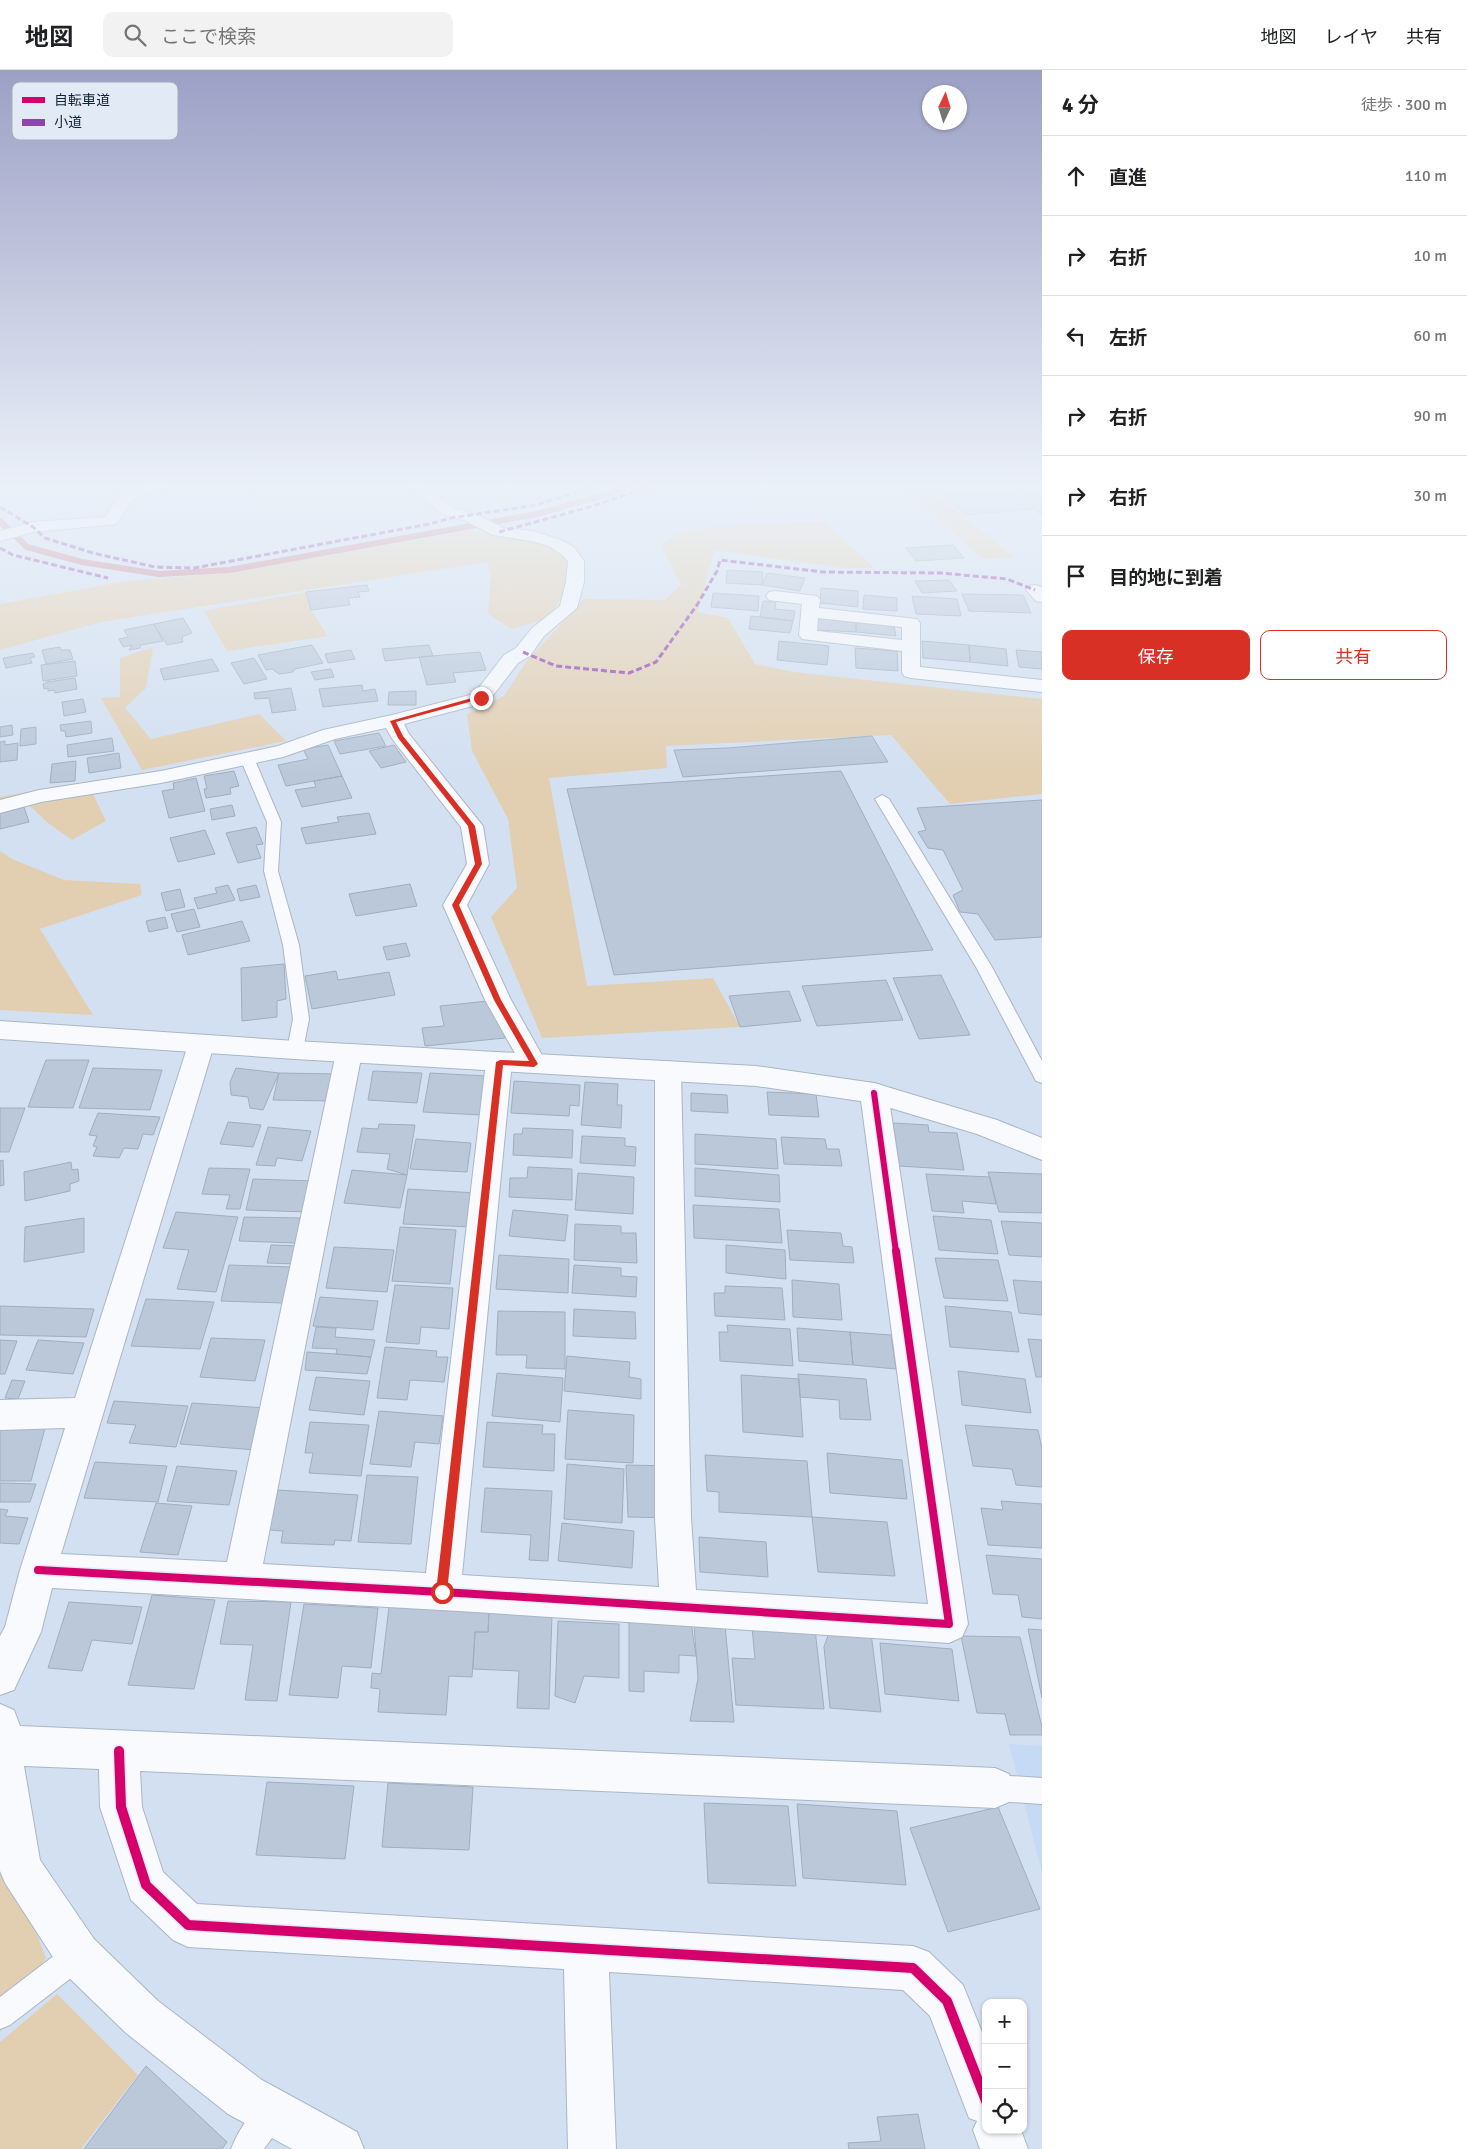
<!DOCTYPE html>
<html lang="ja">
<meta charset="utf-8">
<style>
:root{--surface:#fff;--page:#f2f2f2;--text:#202124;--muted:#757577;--line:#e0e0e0;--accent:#d93025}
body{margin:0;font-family:Signika,"Noto Sans JP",sans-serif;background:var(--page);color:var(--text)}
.controls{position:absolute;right:15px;bottom:15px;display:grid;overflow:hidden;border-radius:10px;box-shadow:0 1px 4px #0004}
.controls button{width:45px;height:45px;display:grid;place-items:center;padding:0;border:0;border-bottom:1px solid var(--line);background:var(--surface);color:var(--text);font:25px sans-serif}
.compass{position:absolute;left:922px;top:15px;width:45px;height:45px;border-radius:50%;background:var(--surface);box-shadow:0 1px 4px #0004;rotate:4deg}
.stop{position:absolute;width:15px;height:15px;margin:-11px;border:4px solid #d93025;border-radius:50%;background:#fff}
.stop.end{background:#d93025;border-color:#fff;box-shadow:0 1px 5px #0008}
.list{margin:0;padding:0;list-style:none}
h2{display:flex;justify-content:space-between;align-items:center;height:65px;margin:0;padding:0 20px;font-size:21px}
h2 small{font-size:16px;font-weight:400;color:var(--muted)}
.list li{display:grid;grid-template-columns:32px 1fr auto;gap:15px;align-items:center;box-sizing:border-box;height:80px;padding:0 20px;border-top:1px solid var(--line)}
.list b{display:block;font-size:19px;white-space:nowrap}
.list em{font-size:16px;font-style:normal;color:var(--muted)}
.actions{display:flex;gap:10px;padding:15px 20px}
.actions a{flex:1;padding:11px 0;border:1px solid var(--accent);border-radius:10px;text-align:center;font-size:18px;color:var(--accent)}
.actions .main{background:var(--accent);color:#fff}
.icon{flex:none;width:28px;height:28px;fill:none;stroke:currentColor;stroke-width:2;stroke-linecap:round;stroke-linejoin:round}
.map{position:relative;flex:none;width:1042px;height:2079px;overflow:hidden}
header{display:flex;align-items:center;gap:30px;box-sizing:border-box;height:70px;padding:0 25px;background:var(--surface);border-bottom:1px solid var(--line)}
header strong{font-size:24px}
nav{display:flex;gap:28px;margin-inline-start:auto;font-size:18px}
.search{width:350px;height:45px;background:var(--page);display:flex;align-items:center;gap:12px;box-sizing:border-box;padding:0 18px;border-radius:10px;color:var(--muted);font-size:19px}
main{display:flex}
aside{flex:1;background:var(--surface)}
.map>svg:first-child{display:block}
.built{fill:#c6daf5}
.green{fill:#e2cfb2}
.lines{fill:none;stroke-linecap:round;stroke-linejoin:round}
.stream{stroke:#cb8290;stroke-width:6}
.building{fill:#bac8d9;stroke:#a1aebf}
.service-casing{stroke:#a9b6c6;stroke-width:2}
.minor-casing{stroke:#a9b6c6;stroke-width:2}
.tertiary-casing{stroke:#a9b6c6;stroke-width:2}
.service{fill:#f8fafd;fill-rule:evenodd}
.minor{fill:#f8fafd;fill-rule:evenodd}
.tertiary{fill:#f8fafd;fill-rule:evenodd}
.quiet{stroke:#8e44ad;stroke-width:3;stroke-dasharray:6 3;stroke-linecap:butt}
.cycleway-far2-casing{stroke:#e2eaf5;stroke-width:9}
.cycleway-far1-casing{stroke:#e2eaf5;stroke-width:11}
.cycleway-casing{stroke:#e2eaf5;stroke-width:13}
.cycleway-far2{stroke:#d6006c;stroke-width:6}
.cycleway-far1{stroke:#d6006c;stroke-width:8}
.cycleway{stroke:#d6006c;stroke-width:10}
.route{fill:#d93025}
.key{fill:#e2eaf5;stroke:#a4aebb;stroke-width:1}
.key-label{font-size:14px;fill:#122134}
</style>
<header>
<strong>地図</strong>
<div class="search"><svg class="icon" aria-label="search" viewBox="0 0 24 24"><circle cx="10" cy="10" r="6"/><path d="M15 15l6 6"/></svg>ここで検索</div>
<nav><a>地図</a><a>レイヤ</a><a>共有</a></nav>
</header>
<main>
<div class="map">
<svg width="1042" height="2079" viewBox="0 0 1042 2079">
<rect width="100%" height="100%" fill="#d3e0f1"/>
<!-- built -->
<path class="built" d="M1009,1674L1042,1676V1803Z"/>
<!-- green -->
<path class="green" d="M899,414H923L1014,487L983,489Z
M824,451L874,498H844L714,480L698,542L728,548L755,594L794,602L1042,629V724L950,734L891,665L666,676L667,698L549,708L587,916L713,908L740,957L542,968L491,847L517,818L508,749L472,681L467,644L504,626L526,592L584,529L665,530L681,515L661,475L677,463L725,456Z
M472,460L546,472L570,492L569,519L546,549L511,559L488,544L491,506L487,492L101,552L0,580V534L127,511L226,503Z
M306,522L311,540L328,566L227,581L204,541Z
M153,577L146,618L125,638L151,669L259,644L286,671L142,700L101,628L120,627V588Z
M65,715L92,722L106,751L72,770L48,753L30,736L0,735V727Z
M0,781L12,789L64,810L140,814L142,825L40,859L93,945L0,940Z
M0,1768L46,1888L0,1962Z
M57,1924L138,2005L81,2079H0V1972Z"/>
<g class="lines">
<!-- stream -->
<path class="stream" d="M0,451L27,477L82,492L159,504L229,500L537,444L605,425L632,414"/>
</g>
<!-- building -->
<path class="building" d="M933,414H1042V446L1034,439L965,445Z
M953,475L964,488L916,491L906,478Z
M727,500L763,502L762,515L726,513Z
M767,503L805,508L800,521L762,515Z
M949,510L957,521L922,523L915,511Z
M367,515L369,521L358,522L360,527L348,528L350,535L311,540L306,522Z
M821,518L858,521V537L820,533Z
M713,523L759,526L758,541L711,537Z
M962,524L1023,525L1031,543L969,541Z
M864,525L897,528V541L863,539Z
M912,526L957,529L961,546L916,544Z
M763,531L776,532L775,539L795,541L793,551L760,547Z
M751,546L793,551L790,563L749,559Z
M817,547L856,550V562L817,560Z
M183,548L192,563L182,567L183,572L167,575L154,554Z
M856,550L893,551L896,566L856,562Z
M154,554L163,571L141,575L140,578L129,580L132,575L123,577L119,569L128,567L124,560Z
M779,571L829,576L827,595L777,590Z
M922,571L969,575L970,592L923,588Z
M312,575L323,593L295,599L293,602L279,604L272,599L266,600L258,585Z
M429,575L433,586L385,591L382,579Z
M969,575L1006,579L1008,596L970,592Z
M60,577L61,580H70L73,589L46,594L42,580Z
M855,578L897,581L898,601L856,598Z
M351,580L355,589L328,593L325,584Z
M1016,580L1042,582V599L1019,597Z
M480,582L486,600L453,603L456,612L427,615L419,587Z
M33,583L35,587L30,588L32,593L6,598L3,588Z
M254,588L267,609L244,614L231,593Z
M212,589L219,601L164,610L160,599Z
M75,591L77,606L43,611L41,595Z
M331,599L334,607L315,610L311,602Z
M75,608L77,619L55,623L54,620L48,621V618L44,619L43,614L47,612Z
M362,615L363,621L375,619L378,631L323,637L319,619Z
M291,618L296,640L272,643L269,628L255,629L254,623Z
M416,621V635H388L389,622Z
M83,629L86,642L64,646L62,632Z
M91,651L92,663L66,667L65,661H61L60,655Z
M12,655L13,665L0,667V657Z
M36,657V674L20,676L21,659Z
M379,663L386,676L340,684L334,671Z
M872,666L888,692L683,707L674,680L728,678Z
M112,668L114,681L68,687L67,675Z
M5,671V675L18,673L17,690L0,692V672Z
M328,675L342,706L286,716L278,695L308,689L303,679Z
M394,675L406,692L381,698L369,681Z
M119,683L121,698L89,703L87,688Z
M76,691L75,711L50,713L52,694Z
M234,701L239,716L230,718L231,724L206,728L204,719H207L204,706Z
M841,701L933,880L614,905L567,719Z
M342,706L352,728L302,737L295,720L316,717L314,711Z
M196,708L205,741L169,748L162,721L174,719L173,713Z
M1042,730V867L995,870L978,844L960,842L953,825L963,820L943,780L928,778L918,762L926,760L917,738Z
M232,735L235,746L212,750L210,739Z
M24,737L29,752L0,759V743Z
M369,743L376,764L306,774L301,758L339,752L337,747Z
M256,757L263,774L256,775L261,788L238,793L226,763Z
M205,760L215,784L178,792L170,768Z
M410,814L417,836L356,846L349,824Z
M228,815L235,830L198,839L194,828L217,823L215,818Z
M256,815L260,827L240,831L237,819Z
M180,819L185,837L166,841L161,823Z
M194,839L200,857L177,862L171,844Z
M165,847L168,858L149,862L146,851Z
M242,851L250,871L188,885L182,865Z
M406,873L410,886L387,890L383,877Z
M284,894L286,929L277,931V947L242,951L241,898Z
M336,901L338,910L389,902L395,925L312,939L305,906Z
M941,905L970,965L919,969L893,908Z
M886,910L903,950L817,956L802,916Z
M789,921L801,951L740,957L729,926Z
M498,930L505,968L425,976L422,958L444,956L440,936Z
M46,990H89L73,1038L28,1037Z
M93,998L162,1000L150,1040L79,1038Z
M236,998L279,1003L263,1040L250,1038L248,1027L231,1025L230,1012Z
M373,1001L422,1003L417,1033L368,1030Z
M279,1003L337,1004L332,1031L273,1030Z
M430,1003L486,1006L482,1045L423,1042Z
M514,1011L580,1015L579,1036L570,1035L569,1046L511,1043Z
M585,1012L618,1014L617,1035H622L621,1058L581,1055Z
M767,1022L816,1024L819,1047L769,1045Z
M691,1023L727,1025L728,1043L691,1041Z
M0,1038H25L9,1082H0Z
M98,1043L160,1047L153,1065L143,1064L138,1079L124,1078L119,1088L93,1086L97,1077L93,1076L97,1066L89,1065Z
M228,1052L261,1055L253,1077L220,1074Z
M893,1053L928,1055L929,1062L957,1063L964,1100L899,1096Z
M379,1054L415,1055L407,1105L387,1099L390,1084L357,1082L362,1058L378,1059Z
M268,1057L311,1061L302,1091L277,1088L275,1096L256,1095Z
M523,1058L573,1060L572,1088L513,1085L514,1064H522Z
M695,1064L776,1069L778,1099L695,1094Z
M582,1066L625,1068V1076L636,1077L635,1096L580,1093Z
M781,1067L825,1069L827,1079H839L842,1096L784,1094Z
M416,1069L471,1073L467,1102L410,1099Z
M3,1090L4,1115L0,1116V1091Z
M71,1092L72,1100L78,1099L79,1111L70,1114V1121L25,1131L24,1102Z
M528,1097L572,1099V1130L509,1127L510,1108H527Z
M209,1098L250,1099L240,1139H226L230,1125L202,1124Z
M695,1098L779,1105L780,1132L695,1126Z
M352,1100L407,1105L400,1138L344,1133Z
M988,1102L1042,1104V1143L999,1142Z
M578,1103L634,1107L633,1144L575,1140Z
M926,1104L990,1107L996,1134L962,1131L964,1143L932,1141Z
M253,1109L314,1111L308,1142L246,1140Z
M408,1119L477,1123L473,1157L403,1154Z
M693,1135L779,1139L782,1173L694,1168Z
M513,1140L568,1145L565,1171L509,1166Z
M176,1142L238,1147L216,1222L177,1219L189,1180L163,1178Z
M933,1146L991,1150L998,1184L939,1180Z
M244,1147L300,1148L296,1173L239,1171Z
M84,1148V1182L24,1192L25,1157Z
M1001,1151L1042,1153V1187L1009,1185Z
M575,1154L621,1156V1163H636L637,1193L574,1190Z
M400,1157L456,1160L450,1214L392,1211Z
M787,1160L841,1163L843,1176L852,1177L854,1193L790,1190Z
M271,1175L303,1176L299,1194L267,1193Z
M726,1175L785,1180L786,1209L726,1203Z
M334,1177L394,1180L387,1222L326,1218Z
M499,1185L569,1189L568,1223L496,1219Z
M935,1188L998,1190L1008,1231L944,1228Z
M229,1195L290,1197L283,1233L221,1231Z
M574,1195L621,1198V1206L637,1207L636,1227L572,1223Z
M792,1210L839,1214L842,1250L793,1247Z
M1013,1210L1042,1212V1245L1019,1243Z
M395,1215L453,1218L449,1259L421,1257L419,1274L386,1272Z
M725,1216L782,1218L785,1250L715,1246L714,1223H725Z
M320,1227L378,1231L373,1260L313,1256Z
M146,1229L214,1232L200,1279L131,1276Z
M0,1236L94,1239L86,1267L0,1265Z
M945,1236L1011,1242L1019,1282L950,1277Z
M574,1239L635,1242L636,1269L573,1266Z
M498,1241L565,1242V1299L526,1298L527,1285H496Z
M727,1255L790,1259L793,1296L720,1291L719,1262H728Z
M316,1257L336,1258L335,1267L375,1270L371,1287L336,1284L337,1279L312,1278Z
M797,1258L850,1262L853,1295L799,1291Z
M850,1262L891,1265L896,1299L853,1295Z
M211,1268L265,1270L255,1311L200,1307Z
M1028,1269L1042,1270V1307H1036Z
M0,1270L17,1271L5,1304H0Z
M38,1270L84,1273L73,1304L26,1300Z
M385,1277L437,1281L436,1287H448L444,1312L410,1310L407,1330L377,1328Z
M307,1282L336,1284L371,1287L367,1304L305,1300Z
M567,1286L630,1292L629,1307L641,1309V1329L564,1321Z
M958,1301L1025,1309L1031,1343L962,1335Z
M497,1303L563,1308L560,1352L492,1346Z
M798,1304L866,1309L871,1350L840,1349L839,1330L800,1327Z
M741,1305L799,1309L803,1367L743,1362Z
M316,1307L370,1311L364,1345L309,1340Z
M12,1310L25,1311L18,1329L5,1328Z
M114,1331L188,1336L176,1377L129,1373L136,1355L107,1353Z
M192,1333L266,1338L256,1380L180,1374Z
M568,1340L634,1345L633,1393L565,1389Z
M379,1341L443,1346L439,1374L415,1372L411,1397L370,1394Z
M310,1352L369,1355L361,1406L309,1403L313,1383H305Z
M487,1352L543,1355L542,1364H555L554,1401L483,1397Z
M965,1355L1038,1360L1042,1379V1417L1016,1415L1012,1399L973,1396Z
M45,1358L31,1411H0V1359Z
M827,1383L902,1390L907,1429L830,1423Z
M705,1385L807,1391L812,1447L719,1442V1422L707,1421Z
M95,1392L167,1396L158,1432L84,1428Z
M567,1394L624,1399L622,1453L564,1449Z
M626,1395L671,1396L673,1448L628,1447Z
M177,1396L237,1401L229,1435L167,1431Z
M367,1405L418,1407L411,1474L358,1472Z
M0,1413L36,1414L30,1432H0Z
M485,1418L552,1421L548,1491L529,1490L531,1465L481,1462Z
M278,1420L358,1425L351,1471L335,1470L334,1475L281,1473L283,1461L269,1460Z
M1001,1431L1042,1434V1478L988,1475L981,1438L1003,1440Z
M156,1433L192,1436L178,1485L140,1482Z
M0,1439L8,1440L5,1446L28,1448L19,1474L0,1473Z
M812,1447L887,1452L895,1506L818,1502Z
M562,1453L634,1461L632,1498L558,1491Z
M699,1467L766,1472L768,1507L700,1502Z
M986,1485L1042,1489V1549L1022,1547L1018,1525L993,1524Z
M152,1525L215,1530L194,1619L128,1615Z
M228,1531L291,1532L277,1631L245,1630L253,1575L220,1574Z
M69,1532L142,1537L132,1574L92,1570L82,1601L48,1598Z
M304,1534L378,1538L371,1598L342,1596L338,1628L289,1625Z
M389,1537L489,1541L488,1562H475L472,1607L449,1606L446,1645L378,1642L380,1619L371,1618L372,1603L381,1604Z
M489,1541L552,1544L549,1639L517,1638L519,1601L473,1599L475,1562H488Z
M629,1549L691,1552L696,1586L679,1585V1603L644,1601V1622L629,1621Z
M558,1551L619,1554V1608L584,1606L575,1633L555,1626Z
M694,1555H725L734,1652L690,1651L698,1608Z
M752,1557L815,1559L824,1639L736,1635L732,1588L755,1589Z
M1028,1559L1042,1560V1628Z
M830,1560L871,1563L881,1642L830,1638L824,1577Z
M961,1566L1020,1567L1042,1657V1665H1010L1005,1644L977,1643Z
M880,1573L952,1579L959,1631L885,1624Z
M267,1712L354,1716L345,1789L256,1785Z
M388,1713L473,1717L469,1780L382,1777Z
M704,1733L788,1736L796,1816L708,1813Z
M797,1734L897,1741L906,1815L803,1808Z
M998,1737L1040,1839L948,1862L910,1758Z
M146,1996L227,2072L222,2079H84Z
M918,2044L925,2079H849L848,2073L881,2071L877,2047Z"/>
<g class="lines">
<!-- service casing -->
<g class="service-casing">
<path id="service" d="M247,684L254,688L281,752L278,801L299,875L309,949L303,980L301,984L295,986L289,984L287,980L293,949L283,875L264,801L267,752L240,688Z
M882,725L889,729L992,897L1042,991V1013L1036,1011L976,897L875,729Z
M995,1705L1042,1708V1734L995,1731L986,1727L982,1718L986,1709Z
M78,1871L88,1875L92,1885L88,1895L10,1955L0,1959V1927L68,1875Z
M271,2028L282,2032L286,2043L282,2054L264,2079H231C238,2061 253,2036 271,2028Z"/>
</g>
<!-- minor casing -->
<g class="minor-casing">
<path id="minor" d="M149,414H171L168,417L132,430L116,454L34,462L0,471V461L33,452L105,447L121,424Z
M406,414H422L454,438L478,445L503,458L533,461L561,470L574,477L584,491V512L577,538L544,566L530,586L518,593L488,632L404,654L409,664L483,756L489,794L467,835L511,930L547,994L543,1001L534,1003L525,1001L485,930L443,835L467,794L461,757L393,670L386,658L335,669L283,687L161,713L41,732L0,743V730L39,720L161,701L278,676L323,660L392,645L474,624L504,585L516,578L532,558L560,536L566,512L568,491L562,485L549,476L531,471L493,465L466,451L442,444Z
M1035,515L1042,517V532L1036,531L1026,520L1029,516Z
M775,521L817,526L820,530L819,538L917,549L920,553V597L1042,610V622L911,608L904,606L902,602V581L802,569L799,565L802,534L769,530L766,526L769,522ZM818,548L902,557V570L817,561Z
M201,966L210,969L214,975L61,1484L227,1492L336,983L340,976L349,974L358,976L362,983L263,1494L426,1503L486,992L490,985L499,983L508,985L512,992L462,1505L659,1517L655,1448V1001L659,994L668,991L677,994L681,1001L691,1448L696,1520L928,1534L860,1023L864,1016L874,1013L884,1016L888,1023L968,1554L962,1567L949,1573L459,1541L52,1518L41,1562L14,1620L0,1625V1566L5,1557L20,1500L65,1358L0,1360V1330L75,1328L188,975L192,969Z
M0,1634L14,1640L20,1656L995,1698L1009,1704L1015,1718L1009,1732L995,1738L140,1701L142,1737L163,1802L197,1834L913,1876L929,1882L963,1915L986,1972V2060H1021L1028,2079H980L973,2060L977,2051L969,2048L930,1946L903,1920L609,1902L616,2079H568L564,1899L188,1877L173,1870L131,1830L100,1737L99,1699L24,1696L40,1790L94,1869L158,1931L262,2010L357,2062L364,2079H292L228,2044L126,1963L62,1901L5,1813L0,1801Z"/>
</g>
<!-- tertiary casing -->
<g class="tertiary-casing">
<path id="tertiary" d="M0,951L295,971L756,996L874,1013L997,1050L1042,1068V1090L977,1064L874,1033L756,1016L295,989L0,969Z"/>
</g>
<!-- service -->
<use href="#service" class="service"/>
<!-- minor -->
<use href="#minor" class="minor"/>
<!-- tertiary -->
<use href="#tertiary" class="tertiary"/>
<!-- quiet -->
<path class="quiet" d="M0,437L33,457L45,468L93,483L155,497L194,498L429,454L451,448L536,435L602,414
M499,462L593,436L657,414
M0,478L13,485L108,508
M523,582L556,596L629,603L656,592L697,535L717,501L720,490L823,502L940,503L1007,509L1035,520"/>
<!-- cycleway-far2 casing -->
<g class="cycleway-far2-casing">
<path id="cycleway-far2" d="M874,1023L896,1182"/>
</g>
<!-- cycleway-far1 casing -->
<g class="cycleway-far1-casing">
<path id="cycleway-far1" d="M38,1500L459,1523L949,1554L896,1181"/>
</g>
<!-- cycleway casing -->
<g class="cycleway-casing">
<path id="cycleway" d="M119,1681L121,1737L146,1815L188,1855L913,1898L947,1931L986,2031"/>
</g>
<!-- cycleway-far2 -->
<use href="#cycleway-far2" class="cycleway-far2"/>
<!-- cycleway-far1 -->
<use href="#cycleway-far1" class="cycleway-far1"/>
<!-- cycleway -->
<use href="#cycleway" class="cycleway"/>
</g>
<!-- sky -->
<linearGradient id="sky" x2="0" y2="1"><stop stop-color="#9ca0c5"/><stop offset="0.59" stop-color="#ebf1f9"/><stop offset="1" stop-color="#ebf1f9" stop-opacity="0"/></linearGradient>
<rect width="1042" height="705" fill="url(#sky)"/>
<!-- route -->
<path class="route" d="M479,626L484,628L396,652L403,666L475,756L482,794L459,835L501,930L538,994L534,997L503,995L447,1522L446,1526L442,1528L438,1526L436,1522L496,992L500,990L529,991L494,930L452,835L475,794L468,756L398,668L390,651Z"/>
<!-- legend -->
<rect x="12" y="12" width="166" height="58" rx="8" class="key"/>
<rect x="22" y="27" width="23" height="6" fill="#d6006c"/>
<rect x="22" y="49" width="23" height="7" fill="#8e44ad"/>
<g class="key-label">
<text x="54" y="35">自転車道</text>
<text x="54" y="57">小道</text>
</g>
</svg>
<div class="controls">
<button>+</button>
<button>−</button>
<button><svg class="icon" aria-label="locate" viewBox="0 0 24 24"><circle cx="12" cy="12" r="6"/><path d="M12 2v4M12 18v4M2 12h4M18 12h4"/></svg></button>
</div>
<svg class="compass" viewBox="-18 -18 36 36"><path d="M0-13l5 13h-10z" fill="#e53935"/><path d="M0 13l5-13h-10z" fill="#757577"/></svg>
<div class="stop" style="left:442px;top:1522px"></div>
<div class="stop end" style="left:481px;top:628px"></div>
</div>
<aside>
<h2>4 分<small>徒歩 · 300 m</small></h2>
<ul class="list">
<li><svg class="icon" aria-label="ahead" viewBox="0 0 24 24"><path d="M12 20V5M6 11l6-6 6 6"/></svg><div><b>直進</b></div><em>110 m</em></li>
<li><svg class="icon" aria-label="right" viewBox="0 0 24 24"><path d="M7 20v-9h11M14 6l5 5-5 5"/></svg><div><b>右折</b></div><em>10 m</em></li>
<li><svg class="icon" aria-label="left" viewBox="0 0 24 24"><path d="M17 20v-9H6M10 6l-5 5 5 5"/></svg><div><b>左折</b></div><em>60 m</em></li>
<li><svg class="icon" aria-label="right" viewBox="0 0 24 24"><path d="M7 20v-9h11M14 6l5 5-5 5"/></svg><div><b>右折</b></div><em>90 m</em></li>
<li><svg class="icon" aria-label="right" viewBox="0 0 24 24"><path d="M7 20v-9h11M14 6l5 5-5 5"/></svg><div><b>右折</b></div><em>30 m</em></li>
<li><svg class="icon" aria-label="arrive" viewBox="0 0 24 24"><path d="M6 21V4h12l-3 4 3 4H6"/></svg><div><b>目的地に到着</b></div></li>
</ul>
<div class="actions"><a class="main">保存</a><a>共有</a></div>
</aside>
</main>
